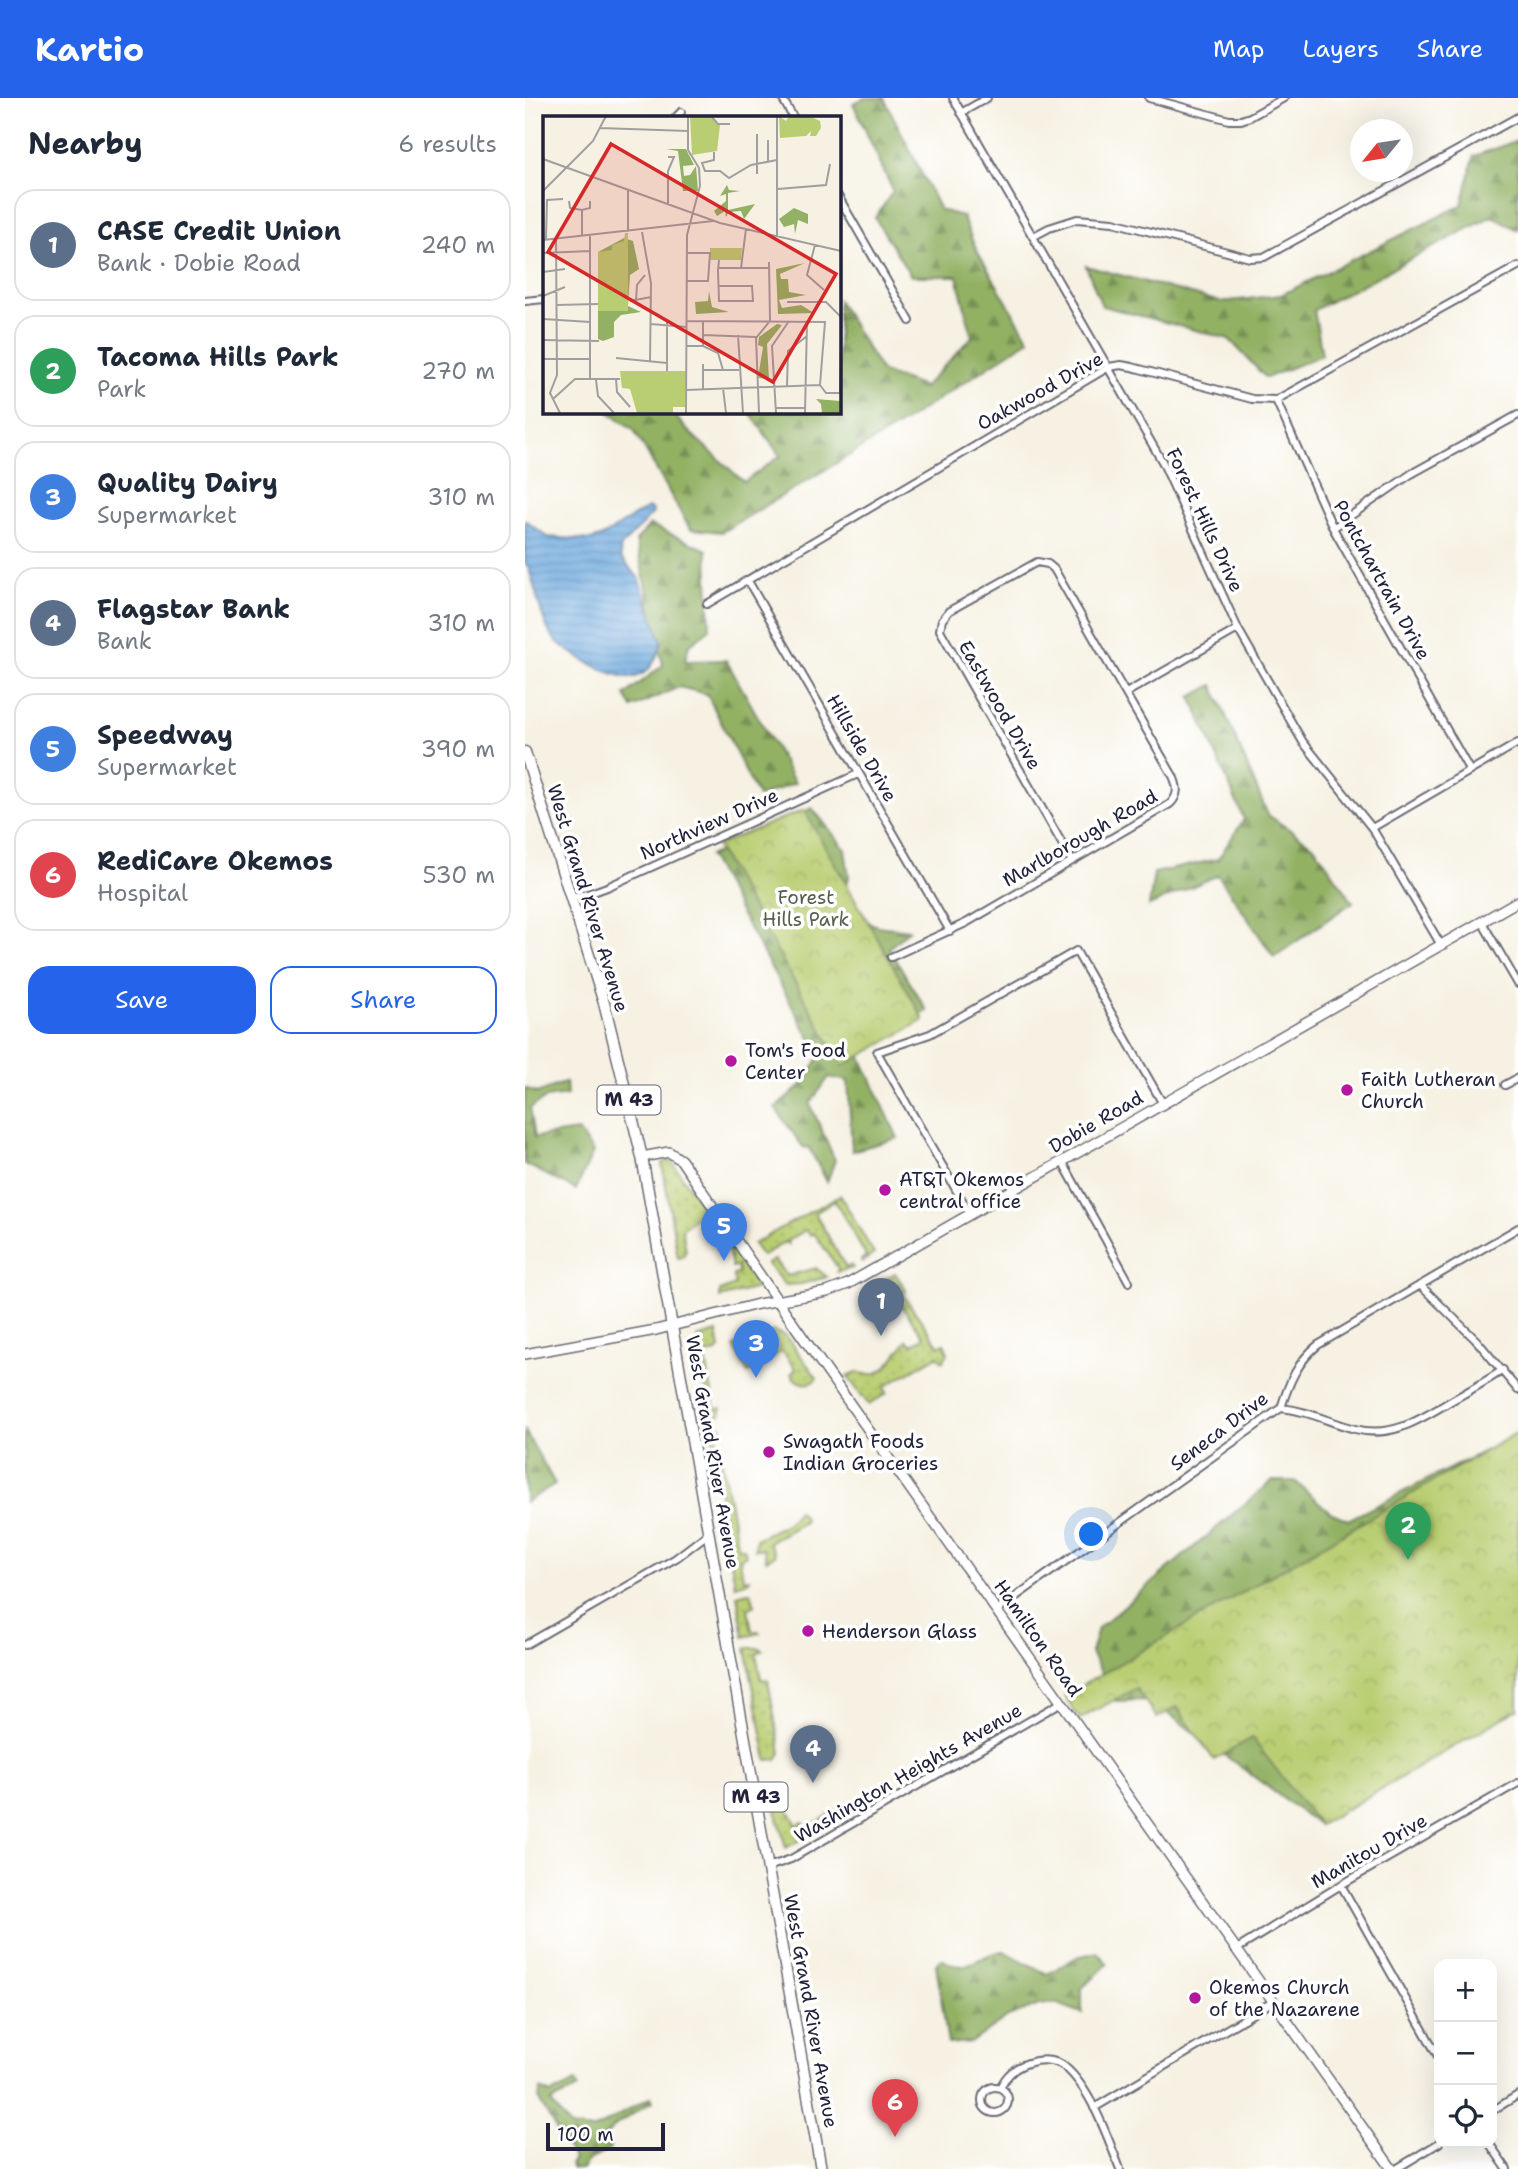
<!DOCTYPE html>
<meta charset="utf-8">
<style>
:root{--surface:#fff;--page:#f6f6f7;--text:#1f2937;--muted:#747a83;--line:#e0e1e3;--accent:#2563eb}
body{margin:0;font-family:"Shantell Sans",sans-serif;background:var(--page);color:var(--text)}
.controls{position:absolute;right:21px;bottom:21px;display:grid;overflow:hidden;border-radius:14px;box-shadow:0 7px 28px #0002}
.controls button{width:63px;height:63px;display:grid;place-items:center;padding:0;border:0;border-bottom:2px solid var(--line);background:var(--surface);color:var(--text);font:35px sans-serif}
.compass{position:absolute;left:825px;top:21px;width:63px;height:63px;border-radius:50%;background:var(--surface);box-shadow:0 7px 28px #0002;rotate:240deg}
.scale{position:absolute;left:21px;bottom:18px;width:119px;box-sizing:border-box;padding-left:7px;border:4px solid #22223b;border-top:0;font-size:19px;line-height:24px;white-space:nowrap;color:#22223b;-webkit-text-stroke:5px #fff;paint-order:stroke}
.you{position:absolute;left:567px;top:1437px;width:24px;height:24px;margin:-18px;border:5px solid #fff;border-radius:50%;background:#1a73e8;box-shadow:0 0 0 10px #1a73e833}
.badge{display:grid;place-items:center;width:46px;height:46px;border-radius:50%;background:var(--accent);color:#fff;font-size:23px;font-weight:700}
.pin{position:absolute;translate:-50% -58px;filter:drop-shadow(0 2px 4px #0008)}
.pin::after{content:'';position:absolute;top:37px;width:24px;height:21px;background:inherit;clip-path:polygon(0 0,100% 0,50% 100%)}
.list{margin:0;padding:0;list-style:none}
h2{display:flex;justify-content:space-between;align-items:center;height:91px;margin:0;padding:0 28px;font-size:30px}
h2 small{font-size:23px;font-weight:400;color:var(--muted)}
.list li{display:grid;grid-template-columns:46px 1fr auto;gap:21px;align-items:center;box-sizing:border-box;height:112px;margin:0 14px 14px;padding:0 14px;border:2px solid var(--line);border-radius:21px}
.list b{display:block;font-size:26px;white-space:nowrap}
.list p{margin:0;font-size:23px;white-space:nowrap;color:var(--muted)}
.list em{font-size:23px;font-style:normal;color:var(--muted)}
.actions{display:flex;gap:14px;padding:21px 28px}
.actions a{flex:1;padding:16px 0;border:2px solid var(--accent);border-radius:21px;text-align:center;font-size:24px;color:var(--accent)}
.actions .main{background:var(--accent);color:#fff}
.icon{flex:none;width:38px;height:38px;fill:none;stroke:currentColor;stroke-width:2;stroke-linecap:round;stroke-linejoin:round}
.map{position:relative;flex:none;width:993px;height:2071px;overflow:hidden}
header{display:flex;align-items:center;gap:42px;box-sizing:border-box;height:98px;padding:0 35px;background:var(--accent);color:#fff}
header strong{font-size:33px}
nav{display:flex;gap:38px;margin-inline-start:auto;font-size:24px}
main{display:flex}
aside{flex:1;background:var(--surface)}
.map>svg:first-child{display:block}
.grass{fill:url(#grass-dots);stroke:#6e7856;stroke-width:2}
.forest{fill:url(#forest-firs);stroke:#5a6a50;stroke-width:2}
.park{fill:url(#park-crowns);stroke:#6e7856;stroke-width:2}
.water{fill:url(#water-rules);stroke:#48668c;stroke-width:2}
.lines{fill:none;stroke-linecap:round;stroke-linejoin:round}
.street-casing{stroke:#6c6a75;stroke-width:10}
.secondary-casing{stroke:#6c6a75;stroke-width:12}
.primary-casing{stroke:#6c6a75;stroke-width:13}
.street{stroke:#fff;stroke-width:6}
.secondary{stroke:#fff;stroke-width:9}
.primary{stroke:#fff;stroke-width:10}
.poi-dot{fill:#b5179e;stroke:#fff;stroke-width:2.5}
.labels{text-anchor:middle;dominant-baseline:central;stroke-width:7;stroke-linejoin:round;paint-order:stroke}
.shield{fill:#fff;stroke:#646476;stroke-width:2}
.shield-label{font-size:18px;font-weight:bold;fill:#22223b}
.street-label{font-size:19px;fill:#22223b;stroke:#fff}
.park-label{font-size:19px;fill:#575e4e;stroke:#fff}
.poi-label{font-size:19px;fill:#22223b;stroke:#fff;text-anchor:start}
.inset-road{fill:none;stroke:#a19e9f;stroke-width:2}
.view{fill:#d62828;fill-opacity:0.15;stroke:#d62828;stroke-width:3.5}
.inset-edge{fill:none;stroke:#22223b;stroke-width:3.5}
</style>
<header>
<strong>Kartio</strong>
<nav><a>Map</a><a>Layers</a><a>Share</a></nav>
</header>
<main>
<aside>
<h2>Nearby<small>6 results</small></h2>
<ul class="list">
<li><span class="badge" style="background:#5c6f8a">1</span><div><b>CASE Credit Union</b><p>Bank · Dobie Road</p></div><em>240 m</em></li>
<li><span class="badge" style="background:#2e9e5b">2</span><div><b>Tacoma Hills Park</b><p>Park</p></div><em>270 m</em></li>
<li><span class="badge" style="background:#3f7fe0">3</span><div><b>Quality Dairy</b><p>Supermarket</p></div><em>310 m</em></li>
<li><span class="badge" style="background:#5c6f8a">4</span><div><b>Flagstar Bank</b><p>Bank</p></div><em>310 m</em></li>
<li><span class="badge" style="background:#3f7fe0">5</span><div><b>Speedway</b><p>Supermarket</p></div><em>390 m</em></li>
<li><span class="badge" style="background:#e0444e">6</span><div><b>RediCare Okemos</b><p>Hospital</p></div><em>530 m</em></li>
</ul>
<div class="actions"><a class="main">Save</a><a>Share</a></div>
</aside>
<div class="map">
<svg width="993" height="2071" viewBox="0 0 993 2071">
<defs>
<pattern id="grass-dots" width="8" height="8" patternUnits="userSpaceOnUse" patternTransform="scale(1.75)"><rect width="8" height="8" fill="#b9ce72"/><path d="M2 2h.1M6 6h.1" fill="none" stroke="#9fb164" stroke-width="1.8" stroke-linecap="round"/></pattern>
<pattern id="forest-firs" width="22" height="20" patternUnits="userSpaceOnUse" patternTransform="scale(1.75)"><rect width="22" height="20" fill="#92b164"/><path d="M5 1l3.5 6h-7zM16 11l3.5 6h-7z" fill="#779054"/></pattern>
<pattern id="park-crowns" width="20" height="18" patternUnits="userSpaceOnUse" patternTransform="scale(1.75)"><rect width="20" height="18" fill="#b9ce72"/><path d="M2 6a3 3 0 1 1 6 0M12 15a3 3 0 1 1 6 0" fill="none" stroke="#9fb164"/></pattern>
<pattern id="water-rules" width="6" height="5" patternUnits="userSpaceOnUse" patternTransform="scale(1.75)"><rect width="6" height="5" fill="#6da9de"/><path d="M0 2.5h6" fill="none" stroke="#5989b5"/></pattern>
</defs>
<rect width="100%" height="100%" fill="#fff"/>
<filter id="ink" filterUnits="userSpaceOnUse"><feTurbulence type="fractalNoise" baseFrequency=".0143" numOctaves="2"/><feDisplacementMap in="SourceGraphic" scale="14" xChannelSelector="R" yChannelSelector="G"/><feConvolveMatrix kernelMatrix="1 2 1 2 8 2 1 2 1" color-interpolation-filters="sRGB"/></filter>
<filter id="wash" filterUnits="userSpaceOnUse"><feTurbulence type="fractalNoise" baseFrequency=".00686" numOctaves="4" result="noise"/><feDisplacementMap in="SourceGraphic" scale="28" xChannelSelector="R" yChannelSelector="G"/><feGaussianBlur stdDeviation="1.57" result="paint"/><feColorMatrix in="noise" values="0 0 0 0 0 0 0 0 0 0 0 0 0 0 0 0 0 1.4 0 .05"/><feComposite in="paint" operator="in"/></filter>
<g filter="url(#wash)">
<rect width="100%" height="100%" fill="#f6f1e2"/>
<!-- grass -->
<path class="grass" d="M143,1062L147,1064L177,1107L176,1113L157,1131L161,1153L157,1159L153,1160L137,1065Z
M315,1097L349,1156L337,1164L336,1162L341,1158L310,1103L290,1115L321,1170L326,1167L328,1170L312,1174L313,1170L289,1135L285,1137L281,1132L262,1143L263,1146L260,1144L237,1158L228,1146Z
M182,1123L188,1124L233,1188L232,1190L195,1200V1193L210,1187L208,1177L213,1176L212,1168L207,1169L203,1151L199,1152L181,1127L177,1131V1127Z
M249,1162L262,1178L291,1170L302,1179L276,1186L260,1187L242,1166Z
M370,1175L381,1192L378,1197L414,1248L419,1245L423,1255L418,1263L412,1258L359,1289L362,1295L344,1307L322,1278L332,1274C358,1284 367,1261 382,1242L387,1247L399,1239L358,1182Z
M248,1233L261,1238L292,1280C284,1290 271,1285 266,1276L271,1271L257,1253L223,1275L209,1249L213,1246L215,1249L219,1247L221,1251L217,1253L225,1266L248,1252L241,1239Z
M192,1234L195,1251L192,1254L180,1256L190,1311L197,1310L195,1317L185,1318L172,1240Z
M196,1328L198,1331L191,1333L213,1450H219L221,1457L215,1461L218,1480L225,1481L224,1483L210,1487L188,1351L187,1330Z
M273,1413L280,1421L279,1424L244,1444L250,1457L241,1462L239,1451H230L231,1441L263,1425Z
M223,1494L226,1495L230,1507L223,1511L227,1533H233L235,1535L219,1539L212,1497Z
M221,1550H235L238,1552L231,1556L236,1581L243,1582L256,1655L252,1661L242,1662Z
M259,1705L272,1727L278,1724L282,1730L320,1708L323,1715L261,1750L250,1708Z"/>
<!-- forest -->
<path class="forest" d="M340,0H359L415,112L437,118L451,151L504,242L368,331L197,434L165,431L109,332L83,313H146L162,332L219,384L255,358L224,313H313V203L357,274L399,289L447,239L432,178H386L350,120L368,93L328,5Z
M991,43L993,47V132L967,118L789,212L797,257L741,280L704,241L577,208L561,168L696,204L756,197L937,107L949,58Z
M125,427L182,452L185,531L164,547L160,563L201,562L270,685L233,699L182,596L154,589L107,610L100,597L138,567L111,443Z
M688,587L743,717L789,748L828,804L749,859L693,777L624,808L629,775L693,761L719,721L666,599Z
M287,710L320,751L324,779L316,812L352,828L384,832L364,850L402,913L333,953L373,1040L327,1053L323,983L304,979L285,1006L310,1062L302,1084L284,1050L278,1049L250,1010L278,986L295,958L184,758Z
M41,984L42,997L21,1000L5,1010L10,1039L53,1033L68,1054L51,1092L0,1066V990L12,995Z
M0,1333L30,1386L0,1404Z
M993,1336V1611L794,1727L625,1602L591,1603L566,1555L573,1530L747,1383H770L805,1414L823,1422Z
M479,1853L522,1876L552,1859L572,1854L583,1866L557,1890V1915L530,1905L514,1907L483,1919L447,1944L423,1946L411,1866L417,1861C441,1879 452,1856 479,1853Z
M50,1984L53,1990L26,2004L45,2029L68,2032L126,1999L128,2003L92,2026L81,2037L85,2051L61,2064L58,2071H48L45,2066L49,2062L14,2002L15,1991L26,1996Z"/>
<!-- park -->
<path class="park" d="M279,712L399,922L318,968L191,747Z
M993,1334V1611L794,1727L727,1640L689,1662L652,1609L632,1620L611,1590L555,1621L539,1598Z"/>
<!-- water -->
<path class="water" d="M122,410L126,411L128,415L95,450L96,460L113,479L137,544C132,558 128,572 113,578C94,585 38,554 27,538C17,525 10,488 4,471L0,465V422L23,439L66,442L78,438Z"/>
</g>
<g filter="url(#ink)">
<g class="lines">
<!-- street casing -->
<g class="street-casing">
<path id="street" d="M257,0L268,19
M428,0L638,365L713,531L768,627L778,644L847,730L916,847
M624,0L704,22H716L725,19L759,0
M436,15L462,0
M151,19L156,14
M313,98L385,223
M509,138L524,130L552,121L588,124L725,160L739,159L993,19
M0,203L19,201
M751,302L808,430L945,673
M808,430L886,376L993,317
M223,483L425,833
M182,506L584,269L596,267L607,269L727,301L751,302L993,168
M601,595L713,531
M847,730L993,645
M45,799L63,796L82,789L333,676
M957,824L993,886
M366,859L441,825L645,706C654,697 653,689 648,678L529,471L523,466L512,464L424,513L417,522L415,532L547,763
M980,987L993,980
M537,1063L604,1184
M445,1116L352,954L405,936L551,853L638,1006
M895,1187L952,1243L993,1292
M756,1310C785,1313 803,1324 830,1331C867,1341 896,1321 926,1303C944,1293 961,1283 978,1272
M472,1512L756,1310C764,1285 772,1264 793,1247L993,1130
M0,1547L151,1460L184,1435
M243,1769L266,1761L537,1604
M816,1787L914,1960
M712,1851L816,1787L993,1685
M457 2002a13 13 0 1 1 26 0a13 13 0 1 1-26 0Z
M475,1990C481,1977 490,1969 503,1965C515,1961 530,1961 540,1969C566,1991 583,2040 595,2071
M569,2010L749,1903
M967,2013L993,1997
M964,2045L982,2071
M871,2071L914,2045"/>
</g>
<!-- secondary casing -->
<g class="secondary-casing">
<path id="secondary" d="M117,1059L144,1054L156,1062L272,1231L867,2071
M0,1256L131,1232L233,1206L302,1194L323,1186L993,803"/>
</g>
<!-- primary casing -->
<g class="primary-casing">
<path id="primary" d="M0,654L79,905L117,1059L296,2071"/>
</g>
<!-- street -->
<use href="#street" class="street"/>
<!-- secondary -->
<use href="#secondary" class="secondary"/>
<!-- primary -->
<use href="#primary" class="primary"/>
</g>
</g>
<!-- markers -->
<g class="poi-dot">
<circle cx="206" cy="963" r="7"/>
<circle cx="822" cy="992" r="7"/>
<circle cx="360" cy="1092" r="7"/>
<circle cx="244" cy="1354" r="7"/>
<circle cx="283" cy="1533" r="7"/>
<circle cx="670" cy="1900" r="7"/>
</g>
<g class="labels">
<!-- shield labels -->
<g class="shield">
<rect x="72.5" y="987.5" width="63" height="29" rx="5"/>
<rect x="199.5" y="1684.5" width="63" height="29" rx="5"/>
</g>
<g class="shield-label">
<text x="104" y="1002">M 43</text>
<text x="231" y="1699">M 43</text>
</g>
<!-- street labels -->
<g class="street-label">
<text transform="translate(515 293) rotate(-29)">Oakwood Drive</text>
<text transform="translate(680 422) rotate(65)">Forest Hills Drive</text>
<text transform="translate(857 482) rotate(61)">Pontchartrain Drive</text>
<text transform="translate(475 607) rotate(60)">Eastwood Drive</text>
<text transform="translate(337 650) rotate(60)">Hillside Drive</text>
<text transform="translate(184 726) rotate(-24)">Northview Drive</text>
<text transform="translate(555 740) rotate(-30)">Marlborough Road</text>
<text transform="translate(63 800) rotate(73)">West Grand River Avenue</text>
<text transform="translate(571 1024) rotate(-30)">Dobie Road</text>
<text transform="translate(694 1333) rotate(-37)">Seneca Drive</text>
<text transform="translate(188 1354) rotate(80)">West Grand River Avenue</text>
<text transform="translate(513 1540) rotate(55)">Hamilton Road</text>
<text transform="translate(383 1675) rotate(-30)">Washington Heights Avenue</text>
<text transform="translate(844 1753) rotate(-30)">Manitou Drive</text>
<text transform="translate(286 1913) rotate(80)">West Grand River Avenue</text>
</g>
<!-- park labels -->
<g class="park-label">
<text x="281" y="799">Forest<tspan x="281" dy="22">Hills Park</tspan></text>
</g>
<!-- poi labels -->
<g class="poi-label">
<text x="220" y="952">Tom's Food<tspan x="220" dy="22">Center</tspan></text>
<text x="836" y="981">Faith Lutheran<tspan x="836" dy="22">Church</tspan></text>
<text x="374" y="1081">AT&amp;T Okemos<tspan x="374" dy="22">central office</tspan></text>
<text x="258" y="1343">Swagath Foods<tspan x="258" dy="22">Indian Groceries</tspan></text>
<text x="297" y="1533">Henderson Glass</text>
<text x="684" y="1889">Okemos Church<tspan x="684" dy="22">of the Nazarene</tspan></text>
</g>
</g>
<!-- overview -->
<g transform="translate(18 18)">
<rect width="298" height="298" fill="#f6f1e2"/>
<path d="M236,0L243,5L246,0H266L277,5L278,12L273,20H267L268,15L263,20L237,22Z" fill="#b9ce72"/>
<path d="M123,33H143L151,49L140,50L141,60L147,59L153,50L155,75H140L135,35ZM184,69L186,74L197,75L185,77V94L212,88L201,103L198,95L186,96L183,101L182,95L174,100L171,95L183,85V78L177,80ZM251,92L265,98V108L255,104L252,118L251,108L241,111L236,103ZM81,122L90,125L96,153L87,159L85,190L98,196L78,199L71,206V221L60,225L55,223V136ZM262,147L237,158L238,163H245L246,176L263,179L236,184L239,192L258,189L271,197L235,198L233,153ZM166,175L169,191L186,196L153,198L152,186L165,185ZM234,208L239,209L224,228L226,263L215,262L220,231L215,229L216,221ZM273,283L297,285V297H279L278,288Z" fill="#92b164"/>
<path d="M147,0H166L177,9L174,35L149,39Z" fill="#b9ce72"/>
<path d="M82,117H85V195H55V136L69,134V129L81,125ZM167,132H199L198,144H167ZM77,255H143L142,291H130V297H94L87,273L79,272Z" fill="#b9ce72"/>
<path class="inset-road" d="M168,0L175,8H187M57,12L145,15M225,24V46M171,36V44L159,47L162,55H177L186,62L208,49L234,44M125,41H131L125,55V88M0,43L177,107L298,135M24,51L50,25L63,0M214,58V18M235,73L283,69L287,48M0,75L24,51M26,85L27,92L39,94L47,92V85M39,94V120M85,116V74M99,116L108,167L107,245M47,120V263M234,120V0M3,123L4,84L20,83M13,123L14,259L7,277L17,297M0,124L170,105M272,129L264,159L281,174M0,137L47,135M176,152H226M198,152L203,113M0,156L22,153M143,165H165L167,137H143M175,170H209L210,185H176V184L175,155L176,144M0,180L22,171M87,185L108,181M93,185L94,169L102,159M244,186H283L298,201M14,189L55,188M0,203L47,206M143,205L282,206L277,269M160,205V230M108,208L143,211M160,219L213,221M195,219L200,297M0,224L56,225M143,230H160L175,237L180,254M73,242L124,247M0,243H47M160,254H196M124,255V203M73,263L74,276L87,291M53,264L55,280L71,297M277,269L283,277H298M244,270L245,235L264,220M180,272L183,297M143,274L277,269M160,274V248M297,277L298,228M10,283L32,263H77M233,292H262M143,297L144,119L157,70L156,52L145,34V0M216,297L213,222L227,205L226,146M233,297L229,230L246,205M262,297L264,205"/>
<path class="view" d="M68,28L293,158L230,266L5,136Z"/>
<rect width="298" height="298" class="inset-edge"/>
</g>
</svg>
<div class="controls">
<button>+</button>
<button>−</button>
<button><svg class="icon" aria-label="locate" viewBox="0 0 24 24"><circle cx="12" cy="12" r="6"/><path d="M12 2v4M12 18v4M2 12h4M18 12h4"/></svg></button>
</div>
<svg class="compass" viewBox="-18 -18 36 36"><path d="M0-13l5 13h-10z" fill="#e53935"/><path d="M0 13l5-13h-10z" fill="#747a83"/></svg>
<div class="scale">100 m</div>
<div class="you"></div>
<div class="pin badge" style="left:356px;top:1238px;background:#5c6f8a">1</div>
<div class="pin badge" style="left:883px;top:1462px;background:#2e9e5b">2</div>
<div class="pin badge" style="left:231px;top:1280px;background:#3f7fe0">3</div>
<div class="pin badge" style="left:288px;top:1685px;background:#5c6f8a">4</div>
<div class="pin badge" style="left:199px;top:1163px;background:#3f7fe0">5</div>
<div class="pin badge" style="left:370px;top:2039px;background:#e0444e">6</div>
</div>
</main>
